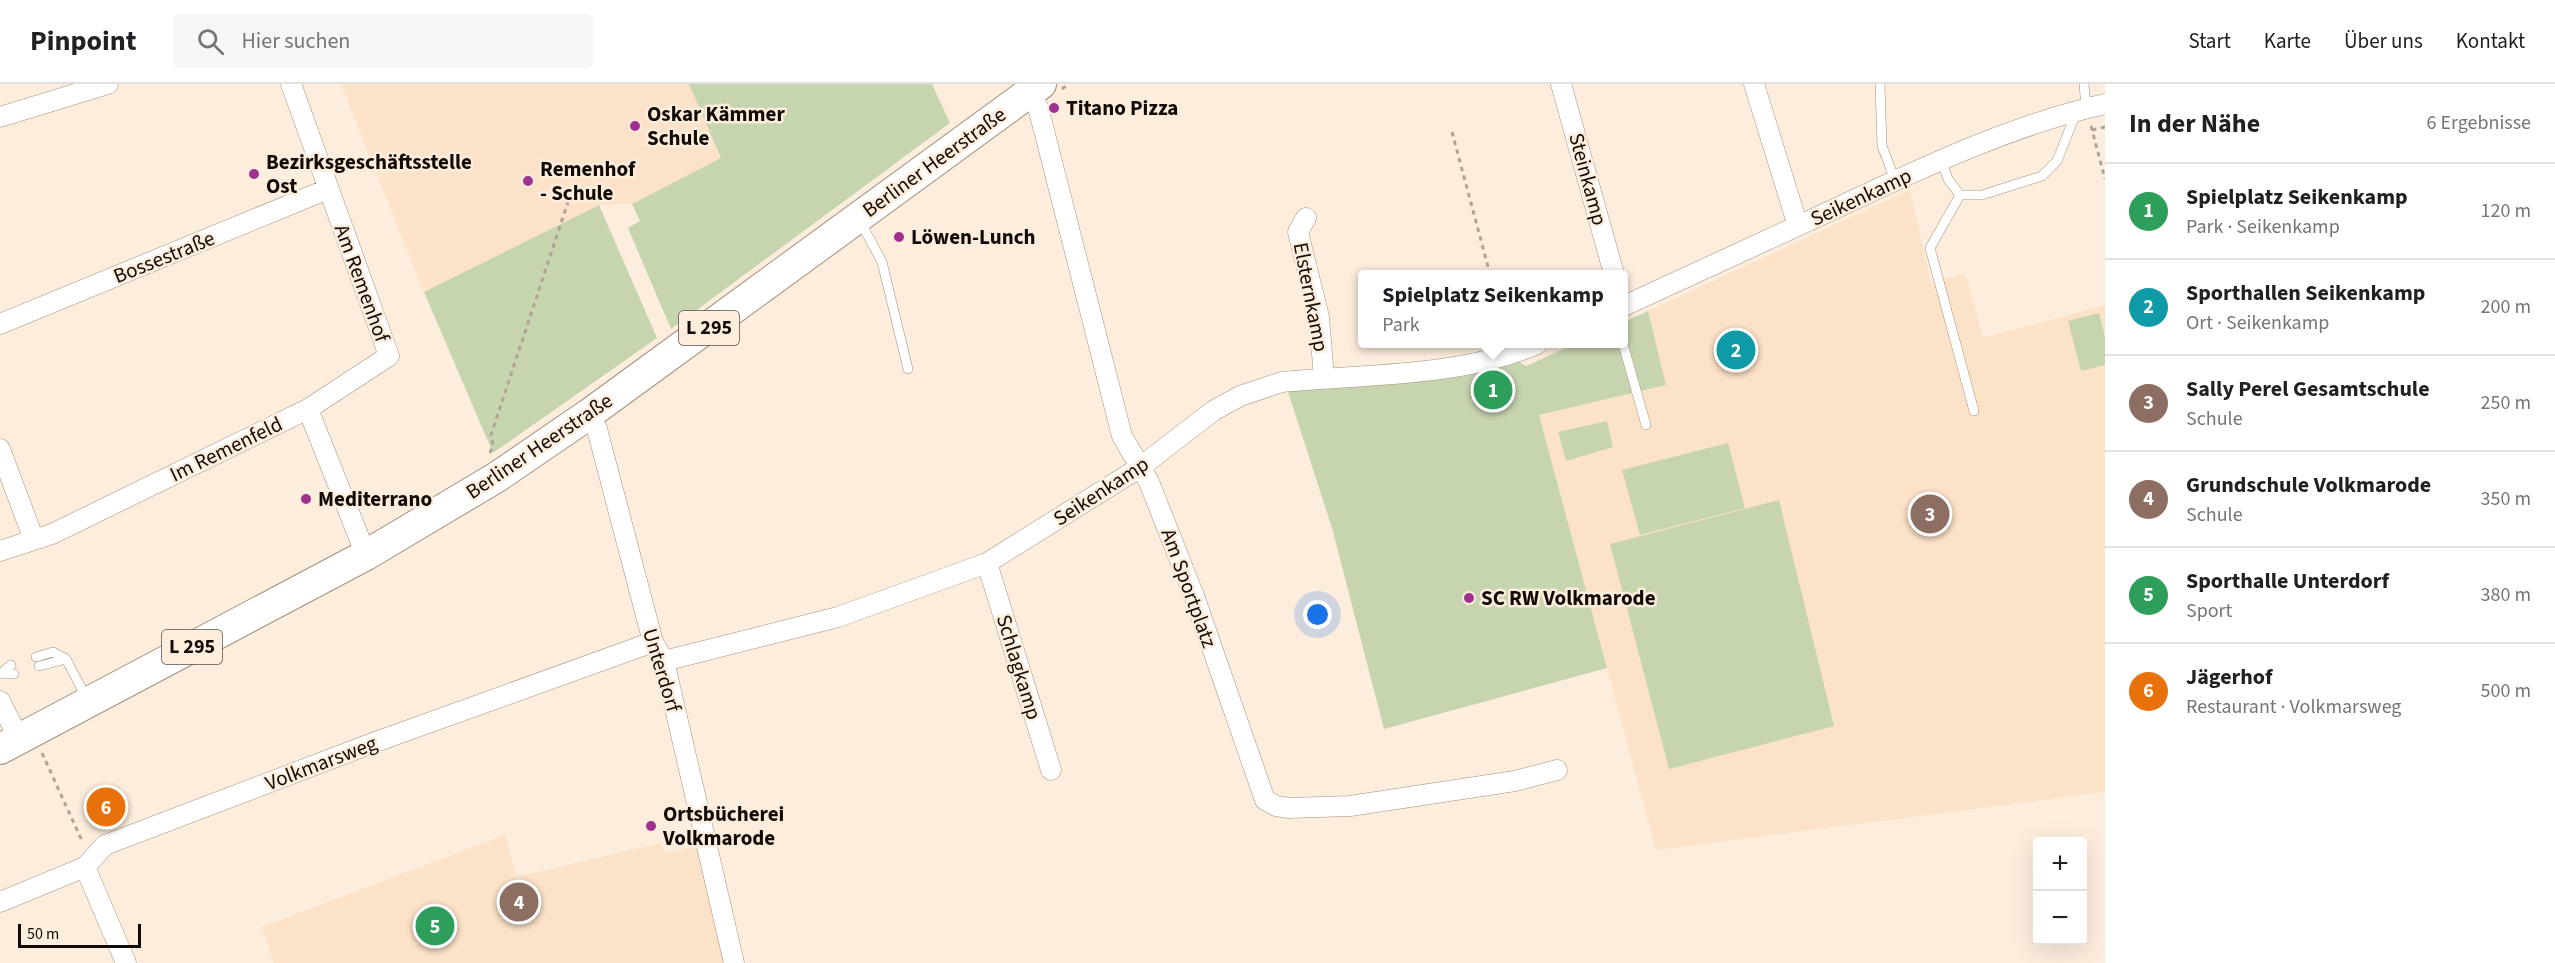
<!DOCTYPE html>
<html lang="de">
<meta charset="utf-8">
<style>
:root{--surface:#fff;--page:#f6f6f6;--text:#202124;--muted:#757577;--line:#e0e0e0;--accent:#1a73e8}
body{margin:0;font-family:"Source Sans 3",sans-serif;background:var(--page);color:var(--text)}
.controls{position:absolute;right:18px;bottom:18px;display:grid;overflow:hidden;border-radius:6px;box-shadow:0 6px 24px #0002}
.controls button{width:54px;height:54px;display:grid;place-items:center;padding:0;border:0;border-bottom:2px solid var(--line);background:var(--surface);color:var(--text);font:30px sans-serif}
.scale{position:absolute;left:18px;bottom:15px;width:123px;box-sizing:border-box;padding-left:6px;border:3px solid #120b05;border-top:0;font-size:16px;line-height:21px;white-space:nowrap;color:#120b05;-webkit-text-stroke:4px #fdeddd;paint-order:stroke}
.you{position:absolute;left:1318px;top:531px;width:21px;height:21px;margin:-15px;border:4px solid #fff;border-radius:50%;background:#1a73e8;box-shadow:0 0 0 9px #1a73e833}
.badge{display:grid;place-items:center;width:39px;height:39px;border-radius:50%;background:var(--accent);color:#fff;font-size:20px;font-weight:700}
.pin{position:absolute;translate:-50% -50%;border:3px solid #fff;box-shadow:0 2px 6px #0006}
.popup{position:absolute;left:1358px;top:186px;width:270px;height:78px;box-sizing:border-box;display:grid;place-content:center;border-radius:6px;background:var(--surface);filter:drop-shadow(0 2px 4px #0005);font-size:20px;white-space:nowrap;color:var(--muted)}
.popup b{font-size:22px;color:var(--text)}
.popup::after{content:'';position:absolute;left:50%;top:100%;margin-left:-12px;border:12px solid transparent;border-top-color:var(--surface)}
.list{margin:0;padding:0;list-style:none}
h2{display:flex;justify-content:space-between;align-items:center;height:78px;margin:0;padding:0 24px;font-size:26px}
h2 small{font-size:20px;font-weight:400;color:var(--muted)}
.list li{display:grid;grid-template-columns:39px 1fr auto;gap:18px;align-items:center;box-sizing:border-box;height:96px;padding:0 24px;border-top:2px solid var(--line)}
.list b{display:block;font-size:22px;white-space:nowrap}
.list p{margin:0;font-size:20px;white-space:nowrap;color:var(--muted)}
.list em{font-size:20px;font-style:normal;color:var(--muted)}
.icon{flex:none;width:33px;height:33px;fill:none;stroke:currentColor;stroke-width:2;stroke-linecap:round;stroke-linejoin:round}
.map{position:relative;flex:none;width:2105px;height:879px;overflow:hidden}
header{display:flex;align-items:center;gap:36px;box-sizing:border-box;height:84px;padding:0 30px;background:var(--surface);border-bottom:2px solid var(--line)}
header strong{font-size:28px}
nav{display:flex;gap:33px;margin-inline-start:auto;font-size:21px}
.search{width:420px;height:54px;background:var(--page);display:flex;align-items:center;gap:15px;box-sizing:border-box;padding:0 21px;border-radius:6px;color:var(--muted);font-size:22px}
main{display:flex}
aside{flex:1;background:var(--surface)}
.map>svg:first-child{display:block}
.built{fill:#fce2c8}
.green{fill:#c7d4b0}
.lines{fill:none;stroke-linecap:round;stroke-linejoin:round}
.lane-casing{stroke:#a2907e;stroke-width:10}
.street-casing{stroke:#a2907e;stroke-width:21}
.primary-casing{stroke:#a2907e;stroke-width:32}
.path{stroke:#b0a396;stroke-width:3;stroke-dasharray:4.5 4.5;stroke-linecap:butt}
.lane{stroke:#fff;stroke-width:9}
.street{stroke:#fff;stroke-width:20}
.primary{stroke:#fff;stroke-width:30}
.poi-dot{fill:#a0318e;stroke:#fdeddd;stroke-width:2}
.labels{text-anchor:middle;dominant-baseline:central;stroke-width:5;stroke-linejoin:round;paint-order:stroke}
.shield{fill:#fdeddd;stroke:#584f46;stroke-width:1.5}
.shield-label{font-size:20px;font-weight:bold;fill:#120b05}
.poi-label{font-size:21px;font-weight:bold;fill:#120b05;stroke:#fdeddd;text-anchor:start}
.street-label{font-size:21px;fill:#120b05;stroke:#fdeddd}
</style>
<header>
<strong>Pinpoint</strong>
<div class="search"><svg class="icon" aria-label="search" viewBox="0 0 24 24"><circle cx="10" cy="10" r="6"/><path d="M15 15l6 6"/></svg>Hier suchen</div>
<nav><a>Start</a><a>Karte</a><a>Über uns</a><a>Kontakt</a></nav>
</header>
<main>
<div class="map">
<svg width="2105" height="879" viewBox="0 0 2105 879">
<rect width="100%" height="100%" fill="#fdeddd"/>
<!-- built -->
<path class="built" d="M341,0H689L721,74L632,120L599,121L424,208Z
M1910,106L1931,198L1965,189L1983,254L2105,221V708L1656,766L1539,331L1666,301L1648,227Z
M505,751L516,793L661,759L664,770L688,764H700L726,879H274L262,843Z"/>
<!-- green -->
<path class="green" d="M689,0H932L950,39L671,245L628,144L640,137L632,120L721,74Z
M599,121L657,254L493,369L424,208Z
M1648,227L1666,301L1539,331L1607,584L1384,645L1332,444L1287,305L1518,277L1526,282L1575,260H1624V238Z
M2099,229L2105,253V281L2081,287L2068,237Z
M1607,337L1613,363L1566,377L1558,348Z
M1728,359L1745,424L1640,451L1622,386Z
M1779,416L1834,642L1669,685L1610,460Z"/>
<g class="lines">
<!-- lane casing -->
<g class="lane-casing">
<path id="lane" d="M1880,0L1882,62L1895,96
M2084,0L2086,24
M1941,76L1948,95L1960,111H1982L2042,92L2057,77L2076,29
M1960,111L1930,164L1974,327
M860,137L882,178L908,285
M1623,260L1646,341
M36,573L53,568L66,575L86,613
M39,582L66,575
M2,589L14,590
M0,590L11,581"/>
</g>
<!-- street casing -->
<g class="street-casing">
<path id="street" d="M291,0L389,272L308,325
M1561,0L1614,190
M1754,0L1798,142
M1029,9L1038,23L1122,352L1149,398L1194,512L1265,716L1276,722L1289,724L1350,722L1515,697L1557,686
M0,33L108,0
M1306,134L1298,148L1319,233L1324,294
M1624,222C1692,190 1762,159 1830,127C1920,85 2008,42 2105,20
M0,240L328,105
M589,330L597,345L653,558L664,577L734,879
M0,365L34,456
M0,467L52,450L308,325L366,471
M987,479L1051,686
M664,577L838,533L987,479L1139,384L1213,327L1240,312L1282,298C1365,290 1461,293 1537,260
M0,617L19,655
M85,783L126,879
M0,818L85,783L105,761L370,660L653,558"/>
</g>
<!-- primary casing -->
<g class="primary-casing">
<path id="primary" d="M0,665L366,471L497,393L589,330L1041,0"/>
</g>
<!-- path -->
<path class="path" d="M1062,5L1069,0
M2091,42L2105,95
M2092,46L2105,43
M1452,48L1490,190
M490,369L493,361L491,351L568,118
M42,669L83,759"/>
<!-- lane -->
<use href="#lane" class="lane"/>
<!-- street -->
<use href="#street" class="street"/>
<!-- primary -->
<use href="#primary" class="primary"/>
</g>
<!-- markers -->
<g class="poi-dot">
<circle cx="1054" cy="24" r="6"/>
<circle cx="635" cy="42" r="6"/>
<circle cx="254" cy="90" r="6"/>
<circle cx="528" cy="97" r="6"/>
<circle cx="899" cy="153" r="6"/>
<circle cx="306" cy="415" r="6"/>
<circle cx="1469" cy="514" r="6"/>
<circle cx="651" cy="742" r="6"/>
</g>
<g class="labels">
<!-- shield labels -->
<g class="shield">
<rect x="679" y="227" width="60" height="34" rx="4.5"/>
<rect x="162" y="546" width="60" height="34" rx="4.5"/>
</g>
<g class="shield-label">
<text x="709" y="244">L 295</text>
<text x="192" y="563">L 295</text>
</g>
<!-- poi labels -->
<g class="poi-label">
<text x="1066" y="24">Titano Pizza</text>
<text x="647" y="30">Oskar Kämmer<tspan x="647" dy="24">Schule</tspan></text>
<text x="266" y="78">Bezirksgeschäftsstelle<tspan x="266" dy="24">Ost</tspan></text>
<text x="540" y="85">Remenhof<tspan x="540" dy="24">- Schule</tspan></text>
<text x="911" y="153">Löwen-Lunch</text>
<text x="318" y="415">Mediterrano</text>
<text x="1481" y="514">SC RW Volkmarode</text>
<text x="663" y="730">Ortsbücherei<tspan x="663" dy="24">Volkmarode</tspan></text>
</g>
<!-- street labels -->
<g class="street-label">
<text transform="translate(934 78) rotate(-36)">Berliner Heerstraße</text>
<text transform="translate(1588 95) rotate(75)">Steinkamp</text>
<text transform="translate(1861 113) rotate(-25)">Seikenkamp</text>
<text transform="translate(164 173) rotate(-22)">Bossestraße</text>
<text transform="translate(362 199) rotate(70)">Am Remenhof</text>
<text transform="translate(1311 213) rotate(79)">Elsternkamp</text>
<text transform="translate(539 362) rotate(-34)">Berliner Heerstraße</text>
<text transform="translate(226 365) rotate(-26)">Im Remenfeld</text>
<text transform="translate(1101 407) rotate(-33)">Seikenkamp</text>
<text transform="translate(1189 504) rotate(70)">Am Sportplatz</text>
<text transform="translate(1019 583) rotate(73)">Schlagkamp</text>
<text transform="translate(662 586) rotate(73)">Unterdorf</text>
<text transform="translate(321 679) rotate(-21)">Volkmarsweg</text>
</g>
</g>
</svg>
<div class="controls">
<button>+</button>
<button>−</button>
</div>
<div class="scale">50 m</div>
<div class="you"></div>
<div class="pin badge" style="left:1493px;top:306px;background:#2e9e5b">1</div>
<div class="popup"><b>Spielplatz Seikenkamp</b>Park</div>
<div class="pin badge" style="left:1736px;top:266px;background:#0f9aa8">2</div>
<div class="pin badge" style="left:1930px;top:430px;background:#8d6e63">3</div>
<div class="pin badge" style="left:519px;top:818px;background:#8d6e63">4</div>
<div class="pin badge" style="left:435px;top:842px;background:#2e9e5b">5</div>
<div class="pin badge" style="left:106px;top:723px;background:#e8710a">6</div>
</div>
<aside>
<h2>In der Nähe<small>6 Ergebnisse</small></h2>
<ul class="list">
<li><span class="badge" style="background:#2e9e5b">1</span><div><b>Spielplatz Seikenkamp</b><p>Park · Seikenkamp</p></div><em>120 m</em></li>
<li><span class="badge" style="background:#0f9aa8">2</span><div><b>Sporthallen Seikenkamp</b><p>Ort · Seikenkamp</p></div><em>200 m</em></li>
<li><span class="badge" style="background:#8d6e63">3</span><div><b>Sally Perel Gesamtschule</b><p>Schule</p></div><em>250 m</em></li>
<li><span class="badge" style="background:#8d6e63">4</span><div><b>Grundschule Volkmarode</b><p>Schule</p></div><em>350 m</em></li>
<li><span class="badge" style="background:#2e9e5b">5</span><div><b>Sporthalle Unterdorf</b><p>Sport</p></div><em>380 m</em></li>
<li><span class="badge" style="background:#e8710a">6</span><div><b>Jägerhof</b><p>Restaurant · Volkmarsweg</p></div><em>500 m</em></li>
</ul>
</aside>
</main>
